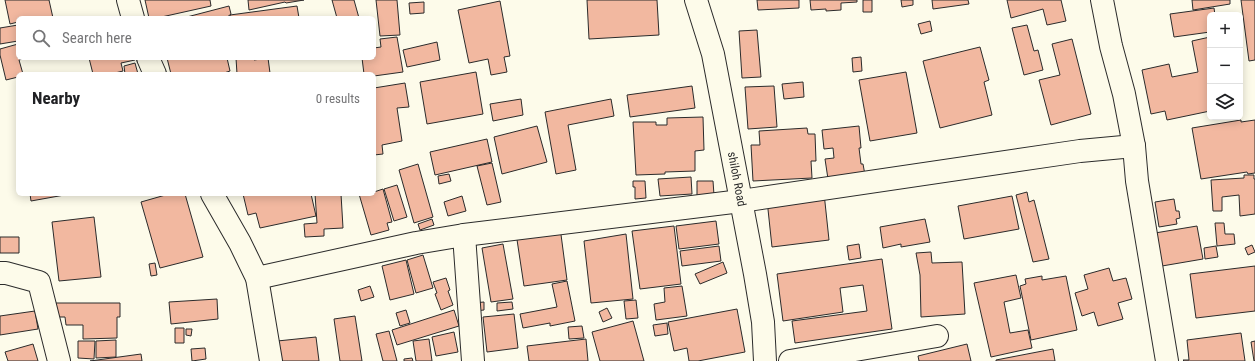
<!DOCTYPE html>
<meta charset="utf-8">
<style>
:root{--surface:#fff;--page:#f6f6f6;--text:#202124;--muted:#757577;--line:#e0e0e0}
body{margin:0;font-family:"Roboto Condensed",sans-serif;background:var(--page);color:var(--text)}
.controls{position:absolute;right:12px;top:12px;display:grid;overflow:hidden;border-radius:6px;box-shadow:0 2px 10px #0003}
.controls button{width:36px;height:36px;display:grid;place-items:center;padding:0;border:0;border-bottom:1px solid var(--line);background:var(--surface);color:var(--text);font:20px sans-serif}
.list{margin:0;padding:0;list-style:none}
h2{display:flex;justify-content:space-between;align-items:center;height:52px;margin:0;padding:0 16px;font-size:17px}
h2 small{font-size:13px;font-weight:400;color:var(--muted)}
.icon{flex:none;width:22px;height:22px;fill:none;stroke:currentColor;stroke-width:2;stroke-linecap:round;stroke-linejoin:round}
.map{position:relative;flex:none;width:1255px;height:361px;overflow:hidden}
.search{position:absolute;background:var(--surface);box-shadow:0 2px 10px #0003;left:16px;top:16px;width:360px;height:44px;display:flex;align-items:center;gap:10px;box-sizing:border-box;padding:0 14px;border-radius:6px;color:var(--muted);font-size:15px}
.panel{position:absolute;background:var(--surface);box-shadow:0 2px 10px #0003;left:16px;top:72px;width:360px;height:124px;border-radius:6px}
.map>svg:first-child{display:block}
.building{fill:#f2b8a0;stroke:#2b2b2b}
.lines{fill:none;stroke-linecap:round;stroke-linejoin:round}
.street-casing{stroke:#2b2b2b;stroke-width:24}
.street{stroke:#fdfbea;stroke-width:22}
.labels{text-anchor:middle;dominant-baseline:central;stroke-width:3;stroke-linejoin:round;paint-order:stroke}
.street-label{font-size:12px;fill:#2b2b2b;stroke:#fdfbea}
</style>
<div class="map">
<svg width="1255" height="361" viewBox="0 0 1255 361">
<rect width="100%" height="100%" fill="#fdfbea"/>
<!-- building -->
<path class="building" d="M5,0H49L53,18H18V22L10,24Z
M145,0H210L211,6L157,18H149Z
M248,0H304L286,3L285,2L249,10Z
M332,0H354L359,18H337Z
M376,0H397L400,35L380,36Z
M587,0H657L659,35L589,39Z
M757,0H799V8L758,10Z
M810,0H857V2L841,3V10L826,11V9L811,10Z
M863,0H872V12H863Z
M901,0H913V5L902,7Z
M932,0H968L969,4L933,9Z
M1007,0H1061L1066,21L1047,25L1043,9L1011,18Z
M1192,0H1230V4L1193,10Z
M1241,0H1255V60L1249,61Z
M500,1L510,56L504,57L507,72L491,75L488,59L469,63L458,10Z
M424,2V13L410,14L409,3Z
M229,6L231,14L226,18H183Z
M297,6L299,18H230V15Z
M1214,8L1215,15H1210V32L1174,37L1170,14Z
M930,21L932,31L921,34L918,24Z
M18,25V41L0,44V28Z
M1027,25L1034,51L1038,50L1043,70L1024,75L1012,28Z
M757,30L761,77L742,78L739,31Z
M397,37L403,72L374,76V74H364L362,58H374V48L381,47L380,39Z
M1210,37V111L1167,120L1165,111L1151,114L1142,70L1169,64L1172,77L1198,72L1192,41Z
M1072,39L1091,114L1051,125L1039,80L1060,75L1052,44Z
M437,42L440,60L407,67L403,50Z
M18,44V58H26L19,60L23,74H18V77L6,80L0,55V49Z
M980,47L989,80L984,82L992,115L940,128L923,61Z
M861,57L862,71L853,72L852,58Z
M89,58H135V60L121,63L123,71L111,74H93Z
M167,58H227L230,71L221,74H171Z
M236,58H254V60L268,58L270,73L237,74Z
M135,63L138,74H125L124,66Z
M476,72L483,114L427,124L420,82Z
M906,72L917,133L870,141L859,80Z
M803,82L804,97L784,99L782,84Z
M405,83L409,107L397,108L402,141L382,145L383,154L374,155V88Z
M692,86L695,108L630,117L627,95Z
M774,86L777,127L748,129L745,87Z
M521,99L523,115L493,121L490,104Z
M611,99L614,116L568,125L576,170L556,174L545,112Z
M703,117L704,150L695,151V171L665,172V174L636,175L633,122H656V125H667V118Z
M1241,120V122L1255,120V173L1248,174L1247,172L1201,179L1192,128Z
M537,126L547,162L502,174L494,137Z
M859,126L861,148H859L861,164H863L865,175L828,179L825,159L834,158L833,148L824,149L822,130Z
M807,128L808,134H815L816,161H811L812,178L753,181L751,145H760L759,131Z
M487,139L492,162L435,175L430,152Z
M492,163L501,202L487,205L477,166Z
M418,164L433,217L414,223L399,170Z
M449,174L451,181L439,184L438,176Z
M1244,175H1254V179H1255V214L1240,216L1239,195L1222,197V211H1213L1211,180L1244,178Z
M691,177L692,194L660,196L658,179Z
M633,181H645L646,198L635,199V187H633Z
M697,181H713L714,195L697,196Z
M397,185L407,217L394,221L384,189Z
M383,189L392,222L387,223L389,230L371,235L359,194H374V192Z
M1027,192L1029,202L1034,200L1049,259L1033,262L1016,195Z
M824,193L829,240L772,247L767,200Z
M30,194H70L31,201Z
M169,194H185L203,257L160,268L141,202Z
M243,194H311L316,216L260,228L256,213L248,215Z
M315,194H341L343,228L324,229V236L305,237L304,224L317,223Z
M462,196L466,211L448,216L444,202Z
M1012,196L1019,229L964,239L958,206Z
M1174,199L1176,211H1179L1180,218L1176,219L1177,224L1159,227L1155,202Z
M94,217L101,277L59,281L52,222Z
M432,219L434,225L420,230L418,224Z
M925,219L930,242L901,247V244L883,248L880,227Z
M716,221L719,244L679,249L676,226Z
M1215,223H1224L1225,234H1234L1235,244L1217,246Z
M674,226L681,284L640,289L632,231Z
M1197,226L1203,259L1162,266L1155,233Z
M560,227L567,280L524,286L516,233Z
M626,234L633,299L591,303L584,241Z
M0,237H19V253H0Z
M503,244L513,299L491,302L482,248Z
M859,244L861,258L849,260L847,246Z
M1252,245L1255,252L1248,255L1245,248Z
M719,246L721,261L682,266L680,251Z
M1216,246L1218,257L1205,259L1204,248Z
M931,252L932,263L962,262L965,314L921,317L920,275L916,253Z
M423,255L433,288L416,293L407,260Z
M882,259L892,329L795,343L792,321L867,311L863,285L840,288L843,312L783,321L777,274Z
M406,260L414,294L390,300L382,266Z
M723,262L727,273L700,284L695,274Z
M155,263L157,275L151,276L149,264Z
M1255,266V311L1196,318L1190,274Z
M1109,268L1113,281L1126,278L1132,299L1118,303L1123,319L1098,326L1094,312L1082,316L1075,293L1088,289L1084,275Z
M1016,275L1021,298L1004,302L1010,333L1028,330L1032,348L991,357L974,283Z
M1042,276V280L1066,276L1077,330L1031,340L1020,286L1026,284L1025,279Z
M446,278L450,290L448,291L453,305L441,310L435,294L437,293L433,282Z
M567,281L575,321L550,326V323L523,328L520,314L557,307L552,284Z
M370,286L374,297L361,301L358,290Z
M682,286L687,316L656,320L654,304L665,302L664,288Z
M217,299L218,319L171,324L169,302Z
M636,300L638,318L626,319L624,301Z
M484,302V310L474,311L473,303Z
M512,302L513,309L497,311V303Z
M55,303H120V317H117V338L83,339V325H66L65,317H55Z
M607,308L612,318L603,322L599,312Z
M737,309L745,352L698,361H689L687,348L674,351L668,322Z
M406,310L410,323L400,326L396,313Z
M454,310L459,326L397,345L392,330Z
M35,311L38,329L0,335V316Z
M514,314L518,348L487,352L483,317Z
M355,316L362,361H340L334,319Z
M633,321L644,361H600L592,332Z
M667,323L668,334L655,336L653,325Z
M582,326L584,338L569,339L568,327Z
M175,328H184V343H175Z
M186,329H192L191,336L186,335Z
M389,331L397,361H383L376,334Z
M454,332L458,352L436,356L432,337Z
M1241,333L1245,361H1184L1183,360H1189L1187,340Z
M316,337L319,361H260L258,343Z
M429,339L432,361H416L413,341Z
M586,339L588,361H529L527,346Z
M116,340V357L96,358V341Z
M78,341H95L94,359L78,358Z
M1255,341V361H1254L1251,342Z
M33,344L38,361H8L5,352Z
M967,344L971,361H919L918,356Z
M205,348L206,359L192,361L191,349Z
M1053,349L1055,361H996V360Z
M141,354L142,361H90Z
M412,358L413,361H404V359Z"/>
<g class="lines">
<!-- street casing -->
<g class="street-casing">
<g id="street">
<path d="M128,0L133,18"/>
<path id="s1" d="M696,0L713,54L755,274L763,322L765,361"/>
<path d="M1102,0L1111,46L1124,94L1134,146L1137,181L1167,361"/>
<path d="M148,58L155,74"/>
<path d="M212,194L240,243L257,278L271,361"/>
<path d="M464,235L473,361"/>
<path d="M0,273H6L39,282L59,361"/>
<path d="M257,278L416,243L464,235L741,201L1080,151L1134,146"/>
<path d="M790,361L937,336"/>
</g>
</g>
<!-- street -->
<use href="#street" class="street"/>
</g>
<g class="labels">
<!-- street labels -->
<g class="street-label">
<text stroke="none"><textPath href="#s1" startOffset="184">shiloh Road</textPath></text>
</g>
</g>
</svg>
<div class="controls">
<button>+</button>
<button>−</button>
<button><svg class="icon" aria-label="layers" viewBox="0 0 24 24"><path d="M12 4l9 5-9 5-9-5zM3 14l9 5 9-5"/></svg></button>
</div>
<div class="search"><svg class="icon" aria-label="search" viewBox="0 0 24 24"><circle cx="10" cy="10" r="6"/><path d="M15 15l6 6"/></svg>Search here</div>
<section class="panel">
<h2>Nearby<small>0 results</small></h2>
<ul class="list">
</ul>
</section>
</div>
